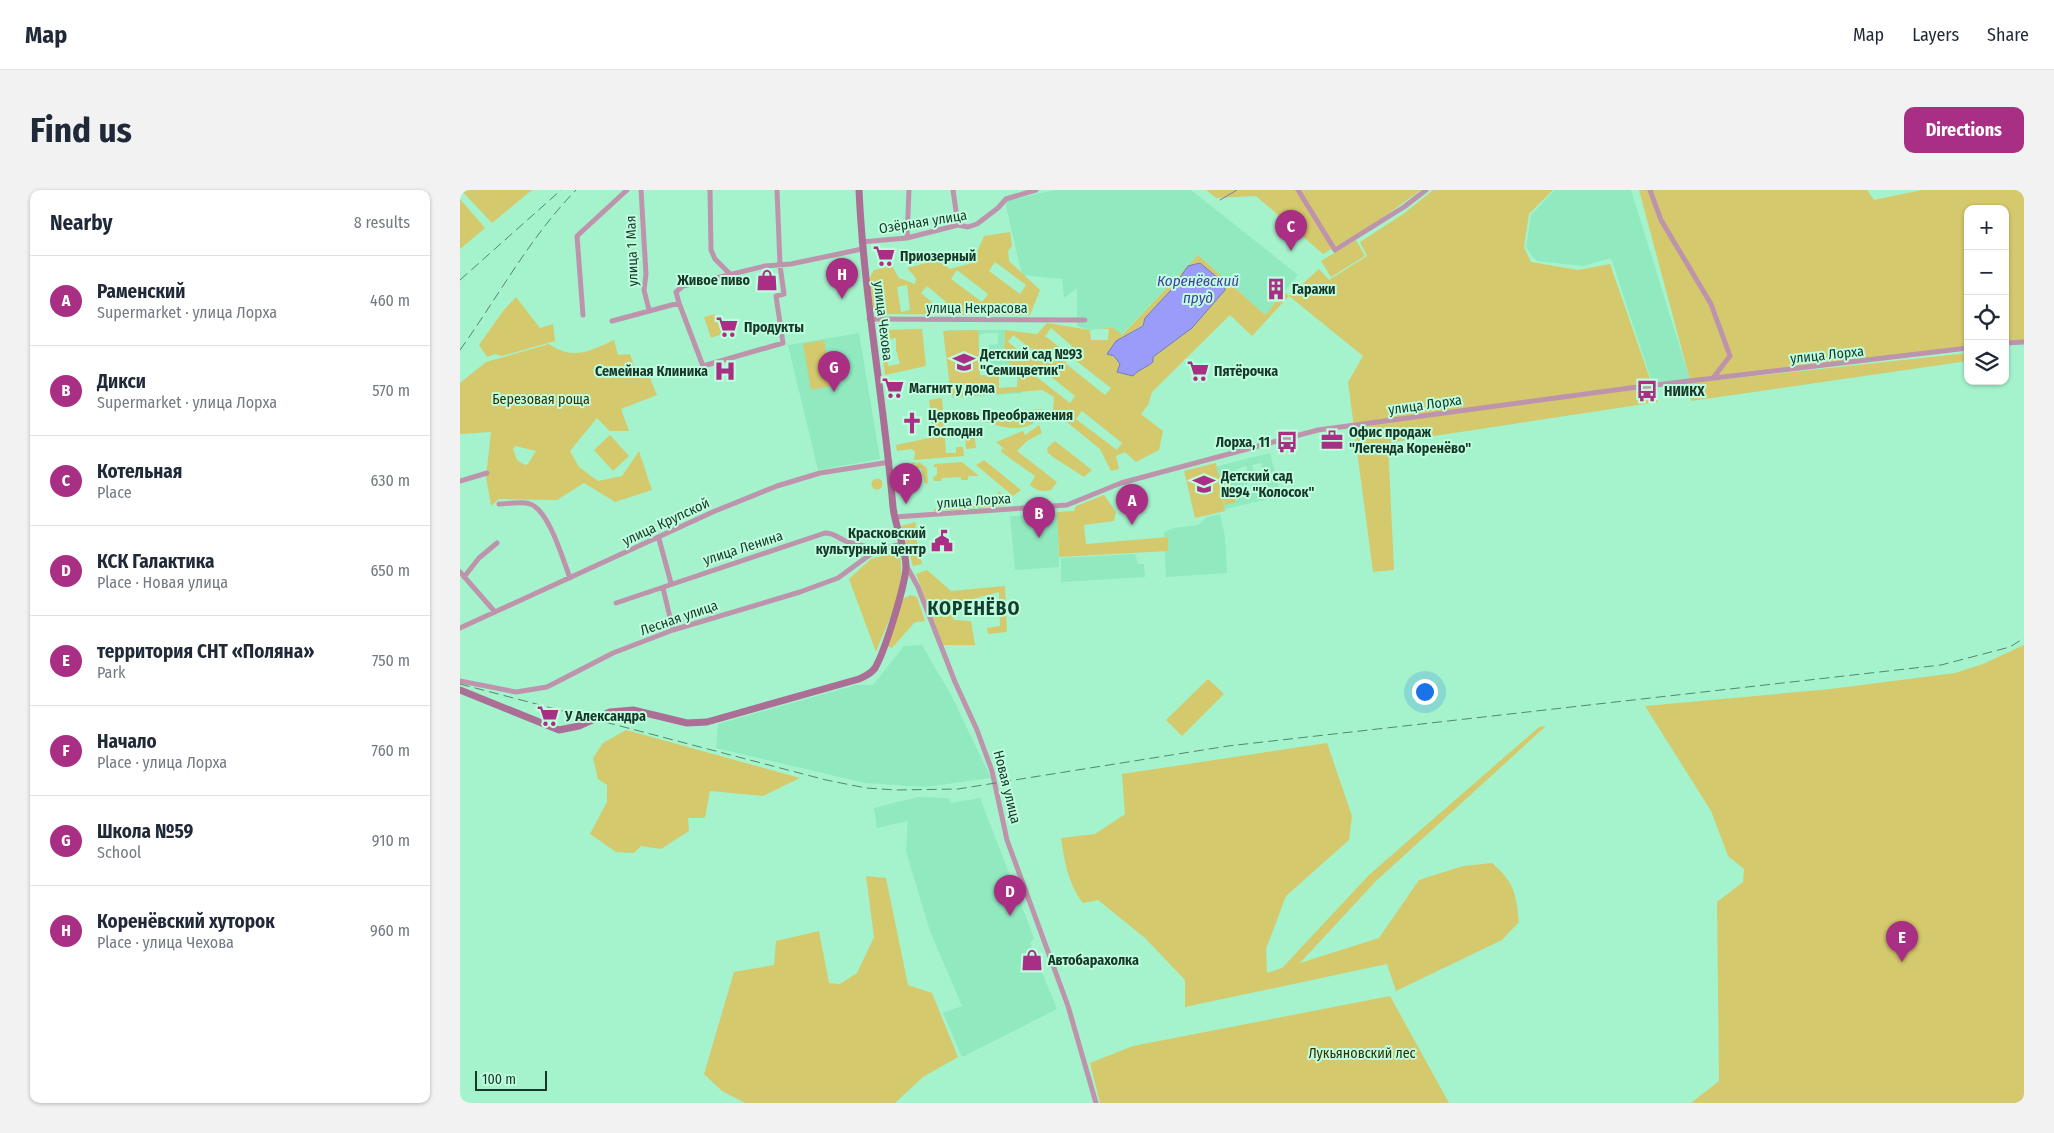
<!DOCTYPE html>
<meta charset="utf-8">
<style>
:root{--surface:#fff;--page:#f2f2f3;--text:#1f2937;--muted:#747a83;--line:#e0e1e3;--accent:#a92f84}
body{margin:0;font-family:"Fira Sans Condensed",sans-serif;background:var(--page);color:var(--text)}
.controls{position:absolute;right:15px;top:15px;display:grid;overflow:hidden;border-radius:10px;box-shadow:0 1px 4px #0004}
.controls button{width:45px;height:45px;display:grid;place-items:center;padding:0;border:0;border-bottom:1px solid var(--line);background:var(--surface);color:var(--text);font:25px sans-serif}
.scale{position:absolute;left:15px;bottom:12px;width:72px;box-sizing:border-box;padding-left:5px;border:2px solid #173829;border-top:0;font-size:14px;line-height:18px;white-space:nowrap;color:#173829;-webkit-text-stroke:4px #bffdde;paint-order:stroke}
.you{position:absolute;left:964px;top:501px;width:18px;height:18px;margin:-12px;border:4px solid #fff;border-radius:50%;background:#1a73e8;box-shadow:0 0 0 8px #1a73e833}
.badge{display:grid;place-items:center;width:32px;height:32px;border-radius:50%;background:var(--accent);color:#fff;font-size:16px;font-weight:700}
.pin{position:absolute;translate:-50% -41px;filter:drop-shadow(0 1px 2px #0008)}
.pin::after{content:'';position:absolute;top:26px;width:18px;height:15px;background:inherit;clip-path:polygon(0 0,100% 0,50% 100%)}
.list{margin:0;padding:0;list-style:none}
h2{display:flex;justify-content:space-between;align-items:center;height:65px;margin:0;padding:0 20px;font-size:21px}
h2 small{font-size:16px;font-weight:400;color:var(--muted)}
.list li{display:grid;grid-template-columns:32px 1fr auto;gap:15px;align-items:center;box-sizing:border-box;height:90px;padding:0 20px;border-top:1px solid var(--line)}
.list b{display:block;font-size:19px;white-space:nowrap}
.list p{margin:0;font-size:16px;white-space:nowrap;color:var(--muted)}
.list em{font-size:16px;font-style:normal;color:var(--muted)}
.icon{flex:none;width:28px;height:28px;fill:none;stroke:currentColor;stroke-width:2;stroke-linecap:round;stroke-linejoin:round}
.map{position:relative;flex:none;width:1564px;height:913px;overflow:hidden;border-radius:10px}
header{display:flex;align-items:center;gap:30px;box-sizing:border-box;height:70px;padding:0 25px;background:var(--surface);border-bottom:1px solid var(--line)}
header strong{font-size:24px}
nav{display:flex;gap:28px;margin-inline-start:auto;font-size:18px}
.intro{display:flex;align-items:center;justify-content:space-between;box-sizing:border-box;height:120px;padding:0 30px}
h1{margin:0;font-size:35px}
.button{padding:12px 22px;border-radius:10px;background:var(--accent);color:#fff;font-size:18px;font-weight:700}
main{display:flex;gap:30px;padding:0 30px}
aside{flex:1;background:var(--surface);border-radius:10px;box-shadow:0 1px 4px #0004}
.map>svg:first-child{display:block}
.built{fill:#90e9bf;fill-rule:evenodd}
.green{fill:#d4c96d;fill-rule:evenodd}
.water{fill:#9b9bfa;stroke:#737dbb}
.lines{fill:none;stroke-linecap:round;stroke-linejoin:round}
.stream{stroke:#737dbb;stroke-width:1}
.street{stroke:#be94ad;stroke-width:5}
.secondary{stroke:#ab6e94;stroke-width:7}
.rail{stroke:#53876e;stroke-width:1;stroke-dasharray:10 5;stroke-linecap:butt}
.labels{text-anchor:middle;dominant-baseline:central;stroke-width:4;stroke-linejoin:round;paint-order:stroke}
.street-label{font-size:14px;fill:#173829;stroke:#bffdde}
.poi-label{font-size:14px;font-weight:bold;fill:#173829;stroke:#bffdde;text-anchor:start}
.park-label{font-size:14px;fill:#352f00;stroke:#bffdde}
.water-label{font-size:15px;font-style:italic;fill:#473aa5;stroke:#bffdde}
.district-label{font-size:19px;font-weight:bold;letter-spacing:1px;fill:#143e2c;stroke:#bffdde}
</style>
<header>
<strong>Map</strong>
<nav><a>Map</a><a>Layers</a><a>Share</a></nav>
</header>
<div class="intro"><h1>Find us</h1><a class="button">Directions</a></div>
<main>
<aside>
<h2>Nearby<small>8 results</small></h2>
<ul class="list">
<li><span class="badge">A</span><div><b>Раменский</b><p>Supermarket · улица Лорха</p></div><em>460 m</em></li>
<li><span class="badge">B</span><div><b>Дикси</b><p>Supermarket · улица Лорха</p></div><em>570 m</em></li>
<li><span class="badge">C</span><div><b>Котельная</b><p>Place</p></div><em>630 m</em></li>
<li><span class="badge">D</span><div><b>КСК Галактика</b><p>Place · Новая улица</p></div><em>650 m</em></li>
<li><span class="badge">E</span><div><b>территория СНТ «Поляна»</b><p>Park</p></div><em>750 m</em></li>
<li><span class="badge">F</span><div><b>Начало</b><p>Place · улица Лорха</p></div><em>760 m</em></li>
<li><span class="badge">G</span><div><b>Школа №59</b><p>School</p></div><em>910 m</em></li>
<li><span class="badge">H</span><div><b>Коренёвский хуторок</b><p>Place · улица Чехова</p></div><em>960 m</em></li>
</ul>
</aside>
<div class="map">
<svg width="1564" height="913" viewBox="0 0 1564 913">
<rect width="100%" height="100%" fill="#a5f3cd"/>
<!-- built -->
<path class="built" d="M595,0H731L838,85L805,125L738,65L661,145L652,137L630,140L617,136V98L604,108L602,89L562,85L545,11Z
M1095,0H1171L1230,190L1192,192L1151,68L1123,76L1077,71L1072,66L1066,57L1071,25Z
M487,140H545L544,170L560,179L562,203L492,208ZM526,143H538V154L529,155L530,175H538L539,184H557V197L539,198V186L520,185L519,145Z
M399,143L420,269L358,280L328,155Z
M810,263L821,306L736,326L726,284ZM801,273L803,281L795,284L797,292L805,290L808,299L799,301L797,294L791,295L793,302L784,305L781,296L788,294L786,286L779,288L777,279L786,276L788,284L794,282L792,275Z
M597,324L599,377L555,380L550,326Z
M760,324L765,347L767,383L706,387L704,342L714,338L738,335L747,327Z
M675,364L678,374H684L685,387L601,392V368Z
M462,455L491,505L531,588L465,597L405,593L256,558L258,534L396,495H413L444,456Z
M458,607L488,608L491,613L520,608L574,748L570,753L597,819L502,867L483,823L502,816L470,741L446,661L448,631L417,638L416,633L414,618Z"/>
<!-- green -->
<path class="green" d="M1,0H72L32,33Z
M746,0H961L914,34L863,64L796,6L756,8Z
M973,0H1093L1069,24L1064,57L1071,72L1118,80L1150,74L1198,212L928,253L934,380L913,382L888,192L903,166L829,106L792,146L770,125L692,202L688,215L681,224L703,241L699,260L676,272L665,262L656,266L659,279L651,281L640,259L593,221L594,207L582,200L500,207L491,205L483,141L518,140L520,185L539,186V198L557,197L560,179L544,170L545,140L577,144L587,133L630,140L631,150H648L649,139H639L652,137L662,145L738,65L805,125L824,102L829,106L859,79L869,90L907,66L900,52L946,22ZM728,76L693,167V172L678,180L673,186L653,166L656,151L683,135L685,128L712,99ZM591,138L612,156L607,163L585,146ZM553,145L575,162L570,169L548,152ZM610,166L651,198L645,205L605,173ZM575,174L615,206L610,213L569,181ZM622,221L662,253L657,260L616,229Z
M1179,0H1407L1414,10L1462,0H1564V150L1545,152V19H1508V156L1230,190Z
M0,9L25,38L0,59Z
M550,42L552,56L548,61L549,71L580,100L570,125L418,124L409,115V89L414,80L432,76L439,88L455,94L456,88L447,78L478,70L490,79L512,73L524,46ZM535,72L566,95L560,104L529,81ZM497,80L528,104L522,112L491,89ZM447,95L450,120L441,122L437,97ZM467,96L486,112L480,119L461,103Z
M896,50L905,66L871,87L861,71Z
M56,107L80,138L93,134L95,151L42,166L35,164L27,167L19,155L43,121Z
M255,124L262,144L251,148L244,127Z
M462,139L466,176L425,185L419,140ZM436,148V160L440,174L428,176L424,150Z
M154,150L158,165L170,164L176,181L186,178L197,205L161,219L169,241H150L137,228L110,261L119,277L138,291L162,286L179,261L192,300L155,312L124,293L97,310L39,309L31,316L26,287L31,242L0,244V193L26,172L89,154C113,171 130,161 154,150ZM55,256L76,261L68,274L65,275L57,270L53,259Z
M364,150L372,196L351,200L343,154Z
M1508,163V171L1231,211L1229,193Z
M482,208L486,263H496V257H503L504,266L454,270L455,262L452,259L437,261L436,255L474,247L469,210Z
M582,219L583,225C563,247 542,236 517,230L516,225Z
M579,235L582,243L567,251L557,261L597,292L591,300C582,302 577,301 570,295L575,286L541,262L542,258L548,262L536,252L563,241L565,245Z
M505,242H514L516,258L506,259Z
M150,245L169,266L153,281L134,260Z
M595,251L632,280L624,287L593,267L588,263L587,258Z
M524,270L561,300L553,306L516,275Z
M457,272L446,282L439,283L438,276Z
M459,272L467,278L468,293L465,294L461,278L452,279Z
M502,272L519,286H508V290H501V287L482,288L481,291H474L473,287L477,285V277H473L475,274Z
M756,273L758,285L769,282L776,312L765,315L760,294L765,321L735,328L724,281Z
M445,286L448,306L441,307L438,287Z
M411.5 294a5.5 5.5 0 1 1 11 0a5.5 5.5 0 1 1-11 0Z
M672,298L678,313L666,317L661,302Z
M539,301L545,310V316L474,321V319L533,314Z
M644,305L656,322L654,331L624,335L626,354L708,347V361L599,367L597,322L614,321L616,316Z
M456,332L455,343L462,374L453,376L441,336Z
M439,361C448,395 428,431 416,462L389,389L411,369Z
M467,380L491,401L545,396L547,442L528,444L527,438L540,436L539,402L486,416L494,430L511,431L515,455H483L456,384Z
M451,405L457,407L465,431L455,432L432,458L427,456L443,409Z
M1564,455V913H1231L1259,891L1257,712L1283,692L1284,679L1268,666L1251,621L1185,516L1371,499L1495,483L1523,474Z
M748,489L764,504L722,546L706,530Z
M1086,536L915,692L840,773L919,748L959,690L1003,676L1032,673C1054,692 1056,703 1059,732L1042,750L936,801L927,774L725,817V790L685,748L638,710L623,713C609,696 604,670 601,648L635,644L665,624L662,584L867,553L892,626L889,650L826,706L806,759L807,783L822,778L910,684L1079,537Z
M166,540L340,588L303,606L250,601L245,628H228L229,641L201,659L181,656L174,663L156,662L130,644L147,612V595L138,589L133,568L143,553Z
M406,686L426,688L448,795L472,803L498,867L463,887L435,913H285L262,901L244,884L274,782L314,775L316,751L359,741L369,793L380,794L397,783L414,747Z
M930,806L989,913H640L630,873L673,856Z"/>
<!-- water -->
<path class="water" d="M740,73L764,93L765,100L732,138L693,167V172C686,178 679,179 673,186L657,182L660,174L654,166L647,164L656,151L683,136L685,128L712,99L728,76Z"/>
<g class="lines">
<!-- stream -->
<path class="stream" d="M760,10L777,0"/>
<!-- street -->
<path class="street" d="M181,0L186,84L184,100L189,120
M250,0L251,60L255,69L271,85
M317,0L320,75L324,104L316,106L323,153L243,176L219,113L216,102L223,96L305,76L331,74L402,59
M493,0L498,35
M838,0L875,60L944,17L966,0
M1190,0L1201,30L1251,114L1270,166L1253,188
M447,48L449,0
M401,52L447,48L498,35L508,37L517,34L538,18L546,9L576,0
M123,125L117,46L167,0
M409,129L625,130
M152,131L219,113
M1545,153L1564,152
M0,291L27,283
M39,314C48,314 61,311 70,314C89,320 103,370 110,388
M435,327L607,315L661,293L858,240L1170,198L1508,158
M199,349L211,393
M446,375L458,397L495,492L517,540L532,581L547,650L608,816L636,913
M0,382L35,422
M4,387L19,368L37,353
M203,398L213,440
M156,413L365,343C375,343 379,349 388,352C399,355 406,355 415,361
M0,438L255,321L317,296L360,283L430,272
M0,491L56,502L87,497L153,463L213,440L340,402L378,388L415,361L441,354"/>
<!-- secondary -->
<path class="secondary" d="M0,500L99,540L119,536L150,522L173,520L227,533L247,532L399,489C405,486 411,484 415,478C425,461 445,396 446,377C446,357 435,337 433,317C424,211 404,107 399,0"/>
<!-- rail -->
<path class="rail" d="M0,90L101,0
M0,160C38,107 70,47 116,0
M0,494L366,590L406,598L436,600L498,599L768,556L1481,475L1550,457L1564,448"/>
</g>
<!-- icons -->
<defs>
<g id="supermarket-bare" transform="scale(1.725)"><path d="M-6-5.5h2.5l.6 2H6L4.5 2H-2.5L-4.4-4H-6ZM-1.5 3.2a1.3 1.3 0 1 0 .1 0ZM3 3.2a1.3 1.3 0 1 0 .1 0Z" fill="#a92f84" stroke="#bffdde" stroke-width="2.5" paint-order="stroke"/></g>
<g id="shop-bare" transform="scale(1.725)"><path d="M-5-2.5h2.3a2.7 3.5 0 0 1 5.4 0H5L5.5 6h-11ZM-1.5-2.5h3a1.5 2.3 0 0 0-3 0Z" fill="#a92f84" stroke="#bffdde" stroke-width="2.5" paint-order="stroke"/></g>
<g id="building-bare" transform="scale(1.725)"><path d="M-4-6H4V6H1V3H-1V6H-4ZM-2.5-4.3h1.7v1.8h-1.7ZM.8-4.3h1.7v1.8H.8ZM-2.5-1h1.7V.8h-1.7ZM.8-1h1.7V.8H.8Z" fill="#a92f84" stroke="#bffdde" stroke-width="2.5" paint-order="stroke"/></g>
<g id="school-bare" transform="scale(1.725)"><path d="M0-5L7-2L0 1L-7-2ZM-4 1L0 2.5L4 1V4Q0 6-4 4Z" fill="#a92f84" stroke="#bffdde" stroke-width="2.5" paint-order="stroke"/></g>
<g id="hospital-bare" transform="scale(1.725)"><path d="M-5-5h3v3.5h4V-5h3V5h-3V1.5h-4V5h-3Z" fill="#a92f84" stroke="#bffdde" stroke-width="2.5" paint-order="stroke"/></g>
<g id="bus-bare" transform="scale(1.725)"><path d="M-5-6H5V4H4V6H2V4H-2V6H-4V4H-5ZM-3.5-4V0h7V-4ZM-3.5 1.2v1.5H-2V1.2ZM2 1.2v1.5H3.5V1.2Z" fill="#a92f84" stroke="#bffdde" stroke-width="2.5" paint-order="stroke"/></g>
<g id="church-bare" transform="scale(1.725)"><path d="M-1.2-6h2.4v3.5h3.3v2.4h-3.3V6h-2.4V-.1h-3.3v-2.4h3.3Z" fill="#a92f84" stroke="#bffdde" stroke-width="2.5" paint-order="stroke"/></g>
<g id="office-bare" transform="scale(1.725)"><path d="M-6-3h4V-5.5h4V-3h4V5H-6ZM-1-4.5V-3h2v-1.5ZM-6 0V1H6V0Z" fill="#a92f84" stroke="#bffdde" stroke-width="2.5" paint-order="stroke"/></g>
<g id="civic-bare" transform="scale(1.725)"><path d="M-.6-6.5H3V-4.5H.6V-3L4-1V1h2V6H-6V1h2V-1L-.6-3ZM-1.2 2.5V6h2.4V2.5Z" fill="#a92f84" stroke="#bffdde" stroke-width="2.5" paint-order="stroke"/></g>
</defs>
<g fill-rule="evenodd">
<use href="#supermarket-bare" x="424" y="66"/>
<use href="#shop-bare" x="307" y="90"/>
<use href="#building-bare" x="816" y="99"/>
<use href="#supermarket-bare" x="267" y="137"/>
<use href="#school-bare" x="504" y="172"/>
<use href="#hospital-bare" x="265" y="181"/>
<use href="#supermarket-bare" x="738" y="181"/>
<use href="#supermarket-bare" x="433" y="198"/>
<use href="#bus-bare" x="1187" y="201"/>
<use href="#church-bare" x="452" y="233"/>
<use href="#office-bare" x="872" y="250"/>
<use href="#bus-bare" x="827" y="252"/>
<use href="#school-bare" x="744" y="294"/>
<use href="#civic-bare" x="482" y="351"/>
<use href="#supermarket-bare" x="88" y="526"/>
<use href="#shop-bare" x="572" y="770"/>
</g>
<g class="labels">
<!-- street labels -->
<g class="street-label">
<text transform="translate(463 32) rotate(-9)">Озёрная улица</text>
<text transform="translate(172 61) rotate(-92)">улица 1 Мая</text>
<text x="517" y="118">улица Некрасова</text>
<text transform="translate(423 131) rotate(83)">улица Чехова</text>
<text transform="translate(1367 165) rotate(-6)">улица Лорха</text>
<text transform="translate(965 215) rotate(-8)">улица Лорха</text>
<text transform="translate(514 311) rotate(-4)">улица Лорха</text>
<text transform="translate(206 332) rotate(-25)">улица Крупской</text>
<text transform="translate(283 358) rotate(-18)">улица Ленина</text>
<text transform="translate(219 428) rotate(-19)">Лесная улица</text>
<text transform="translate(547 597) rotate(76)">Новая улица</text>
</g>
<!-- poi labels -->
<g class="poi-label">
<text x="440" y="66">Приозерный</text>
<text x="290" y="90" text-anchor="end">Живое пиво</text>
<text x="832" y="99">Гаражи</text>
<text x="284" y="137">Продукты</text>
<text x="520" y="164">Детский сад №93<tspan x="520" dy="16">"Семицветик"</tspan></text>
<text x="248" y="181" text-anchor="end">Семейная Клиника</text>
<text x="754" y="181">Пятёрочка</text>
<text x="449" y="198">Магнит у дома</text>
<text x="1204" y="201">НИИКХ</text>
<text x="468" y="225">Церковь Преображения<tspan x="468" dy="16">Господня</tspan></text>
<text x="889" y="242">Офис продаж<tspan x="889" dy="16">"Легенда Коренёво"</tspan></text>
<text x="810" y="252" text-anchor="end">Лорха, 11</text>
<text x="761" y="286">Детский сад<tspan x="761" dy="16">№94 "Колосок"</tspan></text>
<text x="466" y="343" text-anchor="end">Красковский<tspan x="466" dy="16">культурный центр</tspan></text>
<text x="105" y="526">У Александра</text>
<text x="588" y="770">Автобарахолка</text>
</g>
<!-- park labels -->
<g class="park-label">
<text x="81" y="209">Березовая роща</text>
<text x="902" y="863">Лукьяновский лес</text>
</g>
<!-- water labels -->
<g class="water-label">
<text x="738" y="91">Коренёвский<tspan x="738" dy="17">пруд</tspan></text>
</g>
<!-- district labels -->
<g class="district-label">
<text x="514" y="418">КОРЕНЁВО</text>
</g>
</g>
</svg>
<div class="controls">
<button>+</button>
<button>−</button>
<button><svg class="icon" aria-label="locate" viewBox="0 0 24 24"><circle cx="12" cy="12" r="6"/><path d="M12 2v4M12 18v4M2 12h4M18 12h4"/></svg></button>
<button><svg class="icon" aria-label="layers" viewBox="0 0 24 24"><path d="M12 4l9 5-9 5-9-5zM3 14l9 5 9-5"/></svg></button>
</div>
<div class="scale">100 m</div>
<div class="you"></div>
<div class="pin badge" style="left:672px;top:335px">A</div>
<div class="pin badge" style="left:579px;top:348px">B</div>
<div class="pin badge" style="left:831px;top:61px">C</div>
<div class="pin badge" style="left:550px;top:726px">D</div>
<div class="pin badge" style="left:1442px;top:772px">E</div>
<div class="pin badge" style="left:446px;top:314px">F</div>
<div class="pin badge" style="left:374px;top:202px">G</div>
<div class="pin badge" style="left:382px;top:109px">H</div>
</div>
</main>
